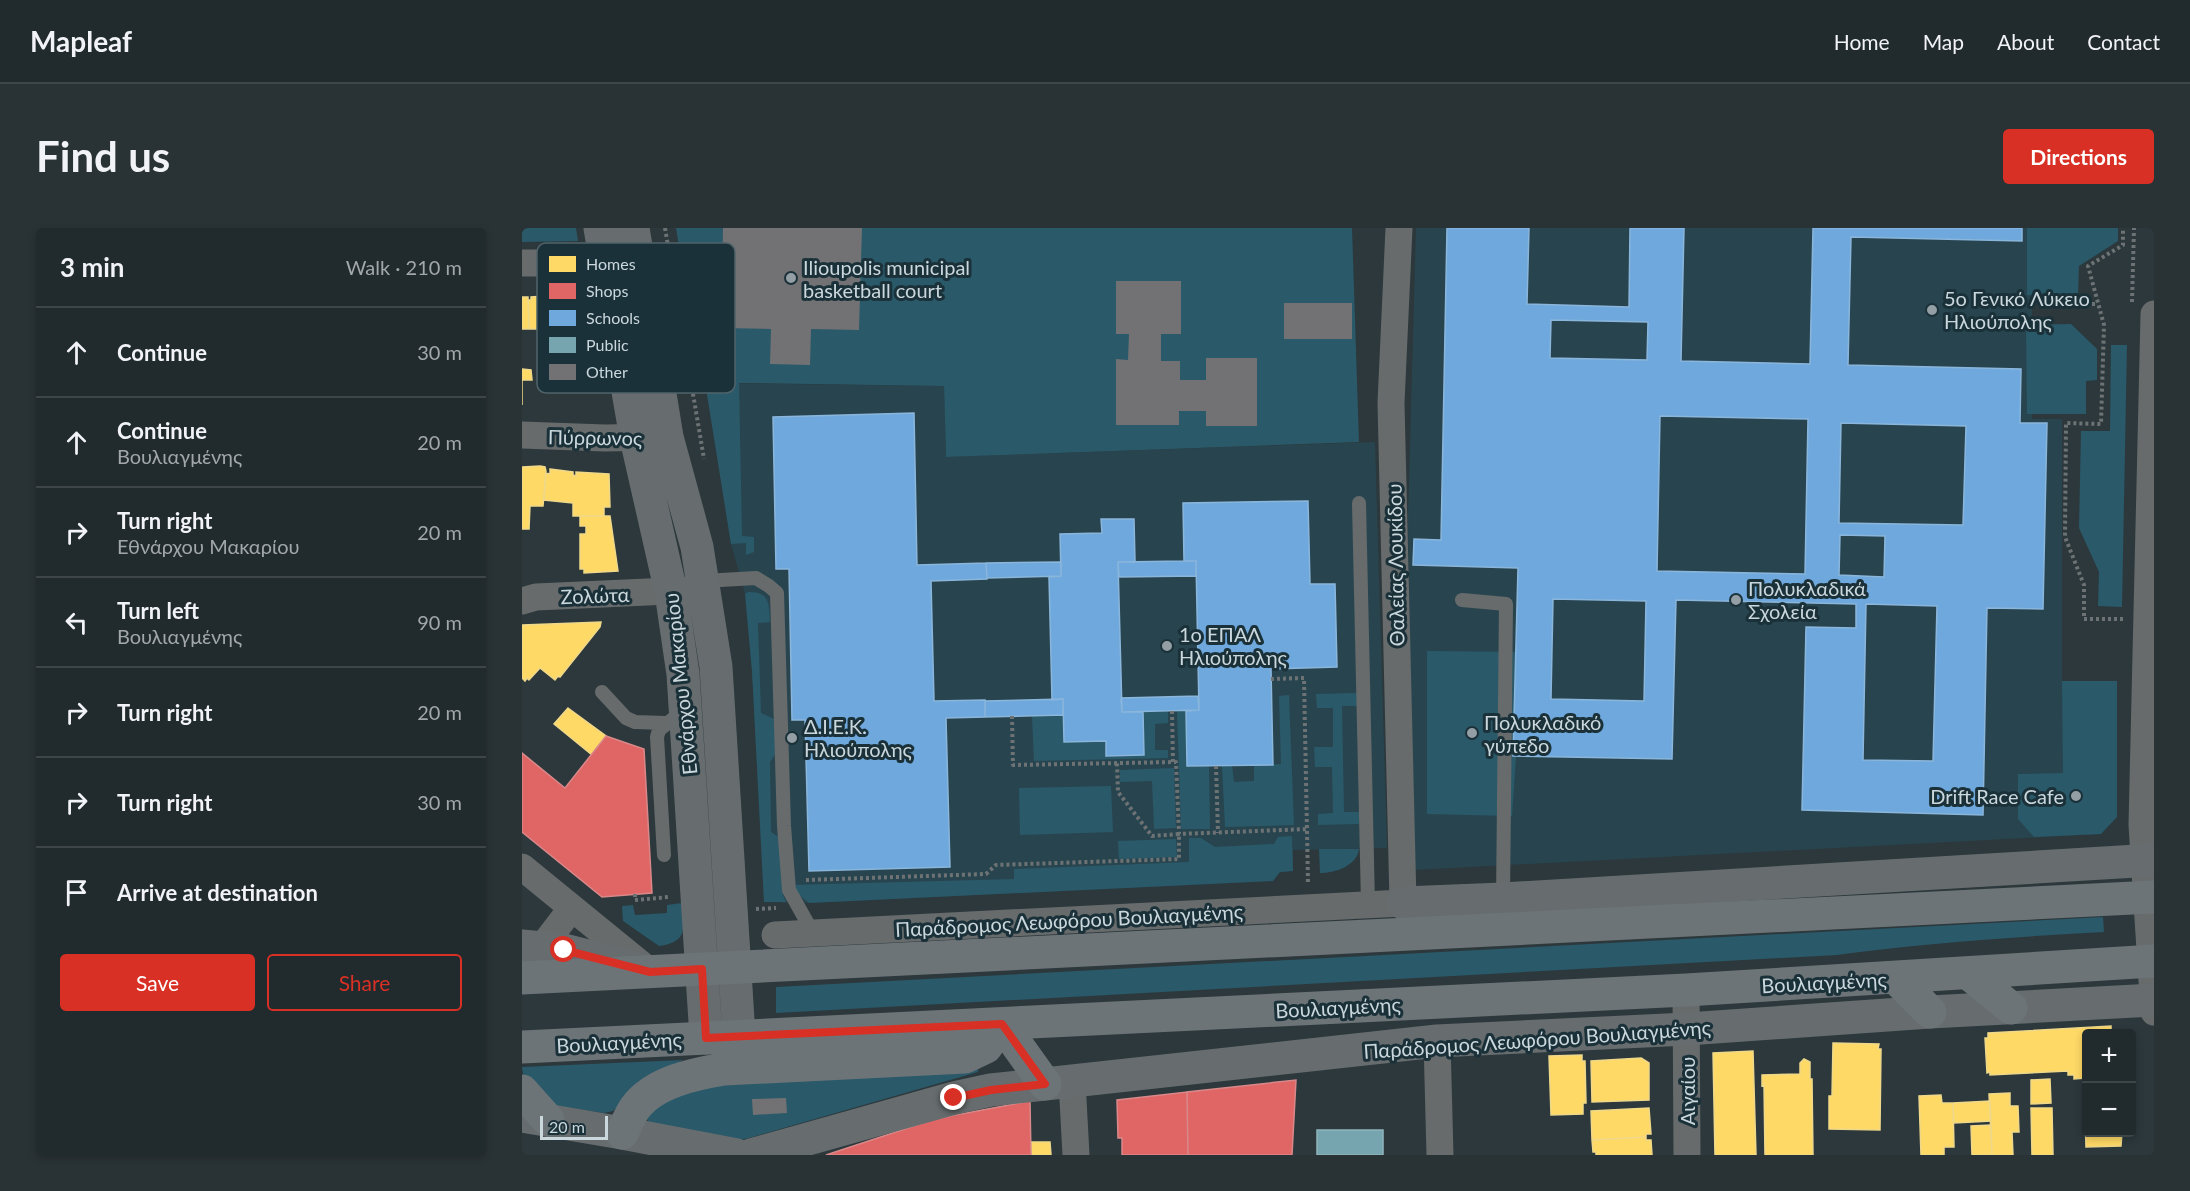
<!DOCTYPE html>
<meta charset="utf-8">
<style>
:root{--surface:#212a2d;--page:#293235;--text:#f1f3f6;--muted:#a2a7aa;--line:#3e4649;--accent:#d93025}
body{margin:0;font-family:Lato,sans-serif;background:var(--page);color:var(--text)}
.controls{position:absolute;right:18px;bottom:18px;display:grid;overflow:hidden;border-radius:6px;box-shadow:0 3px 9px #0003}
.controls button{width:54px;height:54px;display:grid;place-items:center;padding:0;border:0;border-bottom:2px solid var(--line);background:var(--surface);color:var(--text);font:30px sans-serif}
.scale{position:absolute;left:18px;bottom:15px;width:68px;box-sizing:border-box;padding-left:6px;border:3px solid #cad7dc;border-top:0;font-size:16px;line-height:21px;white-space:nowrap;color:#cad7dc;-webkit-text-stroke:4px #1b3139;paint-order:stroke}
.stop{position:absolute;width:18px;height:18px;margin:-14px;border:4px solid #d93025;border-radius:50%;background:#fff}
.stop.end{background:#d93025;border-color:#fff;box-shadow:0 2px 6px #0008}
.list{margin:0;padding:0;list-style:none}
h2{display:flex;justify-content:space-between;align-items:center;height:78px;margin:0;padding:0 24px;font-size:26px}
h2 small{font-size:20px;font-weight:400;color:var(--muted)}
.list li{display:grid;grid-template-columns:39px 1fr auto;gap:18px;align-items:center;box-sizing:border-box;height:90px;padding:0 24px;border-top:2px solid var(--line)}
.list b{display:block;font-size:22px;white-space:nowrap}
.list p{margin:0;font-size:20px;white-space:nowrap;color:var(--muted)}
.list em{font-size:20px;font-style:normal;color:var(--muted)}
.actions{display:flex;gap:12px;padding:18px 24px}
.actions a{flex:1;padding:14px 0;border:2px solid var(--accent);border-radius:6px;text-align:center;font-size:21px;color:var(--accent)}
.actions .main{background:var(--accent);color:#fff}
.icon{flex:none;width:33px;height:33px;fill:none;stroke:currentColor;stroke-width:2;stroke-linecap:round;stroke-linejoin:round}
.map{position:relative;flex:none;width:1632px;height:927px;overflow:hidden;border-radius:6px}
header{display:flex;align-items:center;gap:36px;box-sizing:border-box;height:84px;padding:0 30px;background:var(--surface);border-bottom:2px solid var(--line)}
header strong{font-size:28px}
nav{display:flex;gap:33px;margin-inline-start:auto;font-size:21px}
.intro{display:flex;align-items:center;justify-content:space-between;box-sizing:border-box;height:144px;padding:0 36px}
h1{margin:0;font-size:42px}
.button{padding:15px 27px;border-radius:6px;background:var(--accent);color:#fff;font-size:21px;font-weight:700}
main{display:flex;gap:36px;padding:0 36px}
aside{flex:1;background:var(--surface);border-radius:6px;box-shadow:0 3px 9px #0003}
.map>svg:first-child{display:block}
.built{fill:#28454f}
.green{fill:#2a5969}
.homes{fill:#ffd966;stroke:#efd889;stroke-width:1.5}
.shops{fill:#e06666;stroke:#d98889;stroke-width:1.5}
.schools{fill:#6fa8dc;stroke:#8ab6dc;stroke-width:1.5;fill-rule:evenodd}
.public{fill:#76a5af;stroke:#8fb4bc;stroke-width:1.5}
.building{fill:#727274}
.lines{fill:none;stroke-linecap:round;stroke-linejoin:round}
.path{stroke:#6d7374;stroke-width:4;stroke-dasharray:3 3;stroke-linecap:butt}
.lane{stroke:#676b6c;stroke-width:14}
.street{stroke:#676b6c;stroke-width:27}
.secondary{stroke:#676d6f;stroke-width:33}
.primary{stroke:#6d7478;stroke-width:33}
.route{stroke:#d93025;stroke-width:8}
.poi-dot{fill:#939fa4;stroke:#1b3139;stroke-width:2}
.labels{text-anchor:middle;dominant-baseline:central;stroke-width:6;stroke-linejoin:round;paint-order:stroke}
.poi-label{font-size:20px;fill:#cad7dc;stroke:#1b3139;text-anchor:start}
.street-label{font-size:20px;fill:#cad7dc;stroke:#1b3139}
.key{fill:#1b3139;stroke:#50636a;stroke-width:1.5}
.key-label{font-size:16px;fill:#cad7dc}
</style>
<header>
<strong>Mapleaf</strong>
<nav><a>Home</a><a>Map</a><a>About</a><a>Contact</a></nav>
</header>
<div class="intro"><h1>Find us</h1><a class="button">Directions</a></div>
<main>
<aside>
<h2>3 min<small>Walk · 210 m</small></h2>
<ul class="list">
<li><svg class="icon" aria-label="ahead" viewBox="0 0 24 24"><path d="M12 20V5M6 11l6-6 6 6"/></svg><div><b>Continue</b></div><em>30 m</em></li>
<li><svg class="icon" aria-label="ahead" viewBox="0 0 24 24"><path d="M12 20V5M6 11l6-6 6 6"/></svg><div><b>Continue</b><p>Βουλιαγμένης</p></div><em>20 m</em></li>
<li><svg class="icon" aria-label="right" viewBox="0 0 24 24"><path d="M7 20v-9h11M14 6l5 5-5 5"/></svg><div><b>Turn right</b><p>Εθνάρχου Μακαρίου</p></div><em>20 m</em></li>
<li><svg class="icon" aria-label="left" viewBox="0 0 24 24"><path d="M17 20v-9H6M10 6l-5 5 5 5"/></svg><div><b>Turn left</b><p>Βουλιαγμένης</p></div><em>90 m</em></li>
<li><svg class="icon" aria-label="right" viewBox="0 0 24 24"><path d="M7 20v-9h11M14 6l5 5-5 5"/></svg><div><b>Turn right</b></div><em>20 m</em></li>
<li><svg class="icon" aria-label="right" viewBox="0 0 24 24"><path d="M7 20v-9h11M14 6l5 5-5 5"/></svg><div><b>Turn right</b></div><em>30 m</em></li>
<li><svg class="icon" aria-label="arrive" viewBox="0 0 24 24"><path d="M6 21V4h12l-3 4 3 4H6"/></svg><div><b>Arrive at destination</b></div></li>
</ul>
<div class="actions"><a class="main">Save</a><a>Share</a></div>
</aside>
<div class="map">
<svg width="1632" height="927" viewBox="0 0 1632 927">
<rect width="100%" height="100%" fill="#2c383c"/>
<!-- built -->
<path class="built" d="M894,0H1510V191H1540V453L1579,606L891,642L886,291Z
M184,155L422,158L424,229L853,214L865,620L771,622V643L758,644L751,653L287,675L242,674L230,443L223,366L209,316Z"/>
<!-- green -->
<path class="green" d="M0,0H54L56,13L0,14Z
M154,0H830L837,214L424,229L422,158L217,155L220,308L232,309V324L224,327V315L209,316L178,123H174Z
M1505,0H1596V13L1557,38L1556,68L1505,67Z
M1549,96L1575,121V152L1564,153V186H1505L1504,97Z
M1589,117H1605L1600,379L1576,378L1577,344L1557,300L1559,203H1588Z
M226,364C248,364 247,375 248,394L236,395L239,485L252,491L254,525L248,534L249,604L258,610L261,667L264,674H242L230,443L223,366Z
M905,423L1001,424L990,588L905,586Z
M1540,453H1595V589L1579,606L1512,609L1496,591V546L1541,545Z
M835,465V478H820L822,584H837V596L796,597V586L811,585L810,539H793L792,519H811V480H795L794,466Z
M767,467L772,597L703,599L700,538L710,537L712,554L732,553V537L759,536L757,468Z
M646,483V495L633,496V522H646V530L512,533L510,488L541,487L542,514L584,513V528L622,527L621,484Z
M655,483H664L665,538L687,537L688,601H659Z
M652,540L654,600L632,601L630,553L598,554V542Z
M589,558L591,604L498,607L497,560Z
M770,608L771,643L758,644L751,653L287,675L277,667L270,657L492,651V641L667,634V610H679L693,619L752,616L756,609Z
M654,611L655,629L597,631L596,613Z
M797,621H837C835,638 813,645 798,645Z
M160,675C162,699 167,714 137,718L101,693L100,678L111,677L113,687L145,685V677Z
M1581,689L1582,704C1492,709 1404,715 1315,727L254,785V759Z
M161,832L116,859L91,883L82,885L29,877C17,873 0,852 0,839Z
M456,838V844L227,910L217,912L128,897L125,891L134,875L182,856Z"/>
<!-- homes -->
<path class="homes" d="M52,66L61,122L20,125L19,101H7L6,72H9V69Z
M0,69H6L7,101H0Z
M0,141L9,142L10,152H0V177Z
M18,238L23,239L24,243L21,278H8L7,301H0V239Z
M28,241L51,244V247L54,248V244L87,246L88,279H82V288H51V275L22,272L24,245L28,246Z
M58,288H88L96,343L62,345V341H58V306H64V298H58Z
M79,394L78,399L38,449L36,448L33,452L18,440L7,452L5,450L3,453L0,450V397Z
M46,480L84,508L70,527L32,496Z
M1589,798V806H1564V850L1552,851V847H1546V843L1468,847V844L1465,845L1463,810H1466V805Z
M1311,815L1357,816L1356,821H1359L1358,902L1307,901V868H1310Z
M1231,823L1234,927H1193L1191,825Z
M1060,827V833H1063L1064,875H1061V886L1029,887L1027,828Z
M1119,830L1127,835V872L1070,874L1069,833Z
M1282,831L1288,834V851H1290L1291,927H1243L1242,857L1240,858V847L1278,846V835Z
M1564,850V904H1600L1599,918L1564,919L1562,854H1564Z
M1528,851L1529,875L1509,876V852Z
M1488,865V878H1496L1497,904H1490L1491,927H1470L1467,866Z
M1419,867L1420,875H1431L1432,919H1422V927H1399L1397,868Z
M1468,873L1469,893L1432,895L1431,875Z
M1127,880L1129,906H1124V909L1070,912L1069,883Z
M1509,880H1530L1531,927H1510Z
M1469,897L1470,927H1450L1449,898Z
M1124,909V912H1129L1130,927H1074V924H1071L1070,912Z
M509,914H528L529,927H509Z"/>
<!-- shops -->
<path class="shops" d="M84,508L122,521L130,665L80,669L0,604V525L43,560Z
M774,852L770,927H666L665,864Z
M665,864L666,927H600V910H596L595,872Z
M508,873L509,927H304L413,891Z"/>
<!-- schools -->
<path class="schools" d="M925,0H1007L1005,76L1107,79L1108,0H1162L1159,133L1288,136L1291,0H1500V13L1329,9L1326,137L1499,141L1498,195H1525L1521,381L1465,380L1461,587L1280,582L1284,399L1334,400V376L1154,372L1150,531L991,528L996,340L891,337L892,311L919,312ZM1029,92L1126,94L1125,132L1028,130ZM1138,188L1286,191L1283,346L1135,343ZM1319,195L1444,198L1441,297L1317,295ZM1318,307L1363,308L1362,349L1317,347ZM1031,371L1124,373L1122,473L1029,471ZM1344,376L1415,378L1411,533L1341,532Z
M392,185L395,337L464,335L465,351L409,353L412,473L463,472V489L424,490L428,639L287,643L283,492H270L267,341H254L251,189Z
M786,273L788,356H813L815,439L749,441L751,537L665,538L664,483L677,482L674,333H662L661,275Z
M579,291H612L613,334H596L600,484H621L622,527L584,528V513L542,514L541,471L530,472L527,349L539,348L538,306L580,305Z
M662,333H674V348L597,349L596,334Z
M539,334V348L465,350L464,335Z
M676,468L677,482L600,484L599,470Z
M541,471V487L463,489V473Z"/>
<!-- public -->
<path class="public" d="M795,902H861V927H795Z"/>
<!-- building -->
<path class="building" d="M201,0H340L337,102L289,101L288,137L248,136L249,101L199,100Z
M594,53H659V106H639V133H658V152H684V130H735V198H684V183H657V197H594V131L606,132L607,106H594Z
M762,75H830V111H762Z
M264,870L265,885L231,887L230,871Z"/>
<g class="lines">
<!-- path -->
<path class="path" d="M143,0L182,231
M1610,74L1612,0
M1510,77L1576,76
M1601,391H1562V357L1543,309L1544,195L1579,196L1582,97L1566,38L1601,17V0
M749,451L782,450L786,654H783
M650,483L651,534
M490,488L491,537L654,534L657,606L786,601
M694,538L696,605
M284,652L464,646L474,637L657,631V606L630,608L596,564L595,535
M113,666V672L147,669
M234,681L254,680"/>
<!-- lane -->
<path class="lane" d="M837,275L846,676
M181,353L234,350L247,358L255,365L262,598L267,662L291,705
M940,372L984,376L981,671
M80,464L104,490L113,494L143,495
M142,627L135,509L137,502L152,490L158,480"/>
<!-- street -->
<path class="street" d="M0,35H104
M1632,86L1620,597L1632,784
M0,207L83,210L132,209
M0,373L14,369L170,362
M0,639L125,741
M253,707L881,675L869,175L877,0
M20,719L49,681
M1164,762L1165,927
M915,813L918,927
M550,853L554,927"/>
<!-- secondary -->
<path class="secondary" d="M78,0L114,210L149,364L161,446L184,810
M111,0L145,209L175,319L194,439L217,808
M881,675L981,671L1632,632
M0,718L42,722L117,741
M0,888L100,905L215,927
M229,927L432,870L469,862L523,856L915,813L1165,801L1408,784L1632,772"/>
<!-- primary -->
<path class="primary" d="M1446,745L1489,780
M0,750L1632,669
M1374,750L1408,784
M0,819L1164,762L1632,733
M0,863L26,892
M100,905C104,897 108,887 113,880C132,854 172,846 202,841L443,829L464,819L480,796L523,856"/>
</g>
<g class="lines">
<!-- route -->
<path class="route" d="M42,722L128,744L180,741L184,810L480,796L523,856L469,862L432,870"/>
</g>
<!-- markers -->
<g class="poi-dot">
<circle cx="269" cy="50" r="6"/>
<circle cx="1410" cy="82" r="6"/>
<circle cx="1214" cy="372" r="6"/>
<circle cx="645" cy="418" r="6"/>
<circle cx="950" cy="505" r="6"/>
<circle cx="270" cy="510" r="6"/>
<circle cx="1554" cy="568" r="6"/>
</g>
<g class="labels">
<!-- poi labels -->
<g class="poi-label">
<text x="281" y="39">Ilioupolis municipal<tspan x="281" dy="23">basketball court</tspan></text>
<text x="1422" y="70">5ο Γενικό Λύκειο<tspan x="1422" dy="23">Ηλιούπολης</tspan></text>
<text x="1226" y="360">Πολυκλαδικά<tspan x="1226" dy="23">Σχολεία</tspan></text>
<text x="657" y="406">1ο ΕΠΑΛ<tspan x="657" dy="23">Ηλιούπολης</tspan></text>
<text x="962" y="494">Πολυκλαδικό<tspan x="962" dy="23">γύπεδο</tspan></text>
<text x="282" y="498">Δ.Ι.Ε.Κ.<tspan x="282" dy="23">Ηλιούπολης</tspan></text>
<text x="1542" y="568" text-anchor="end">Drift Race Cafe</text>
</g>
<!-- street labels -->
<g class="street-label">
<text transform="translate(73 209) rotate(1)">Πύρρωνος</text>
<text transform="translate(873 337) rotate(-91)">Θαλείας Λουκίδου</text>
<text transform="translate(73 367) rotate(-2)">Ζολώτα</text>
<text transform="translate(158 456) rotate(-96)">Εθνάρχου Μακαρίου</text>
<text transform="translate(547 692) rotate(-3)">Παράδρομος Λεωφόρου Βουλιαγμένης</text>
<text transform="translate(1302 754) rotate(-3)">Βουλιαγμένης</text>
<text transform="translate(816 779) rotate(-3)">Βουλιαγμένης</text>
<text transform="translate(1015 811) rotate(-4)">Παράδρομος Λεωφόρου Βουλιαγμένης</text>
<text transform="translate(97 814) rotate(-3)">Βουλιαγμένης</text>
<text transform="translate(1165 863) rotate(-90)">Αιγαίου</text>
</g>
</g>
<!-- legend -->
<rect x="15" y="15" width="198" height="150" rx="9" class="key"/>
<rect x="27" y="28" width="27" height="16" fill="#ffd966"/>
<rect x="27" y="55" width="27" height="16" fill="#e06666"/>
<rect x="27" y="82" width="27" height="16" fill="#6fa8dc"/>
<rect x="27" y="109" width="27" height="16" fill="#76a5af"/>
<rect x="27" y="136" width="27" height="16" fill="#727274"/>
<g class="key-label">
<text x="64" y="42">Homes</text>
<text x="64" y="69">Shops</text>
<text x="64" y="96">Schools</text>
<text x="64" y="123">Public</text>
<text x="64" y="150">Other</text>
</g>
</svg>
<div class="controls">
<button>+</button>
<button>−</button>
</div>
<div class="scale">20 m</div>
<div class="stop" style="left:42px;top:722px"></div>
<div class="stop end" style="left:432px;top:870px"></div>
</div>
</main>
